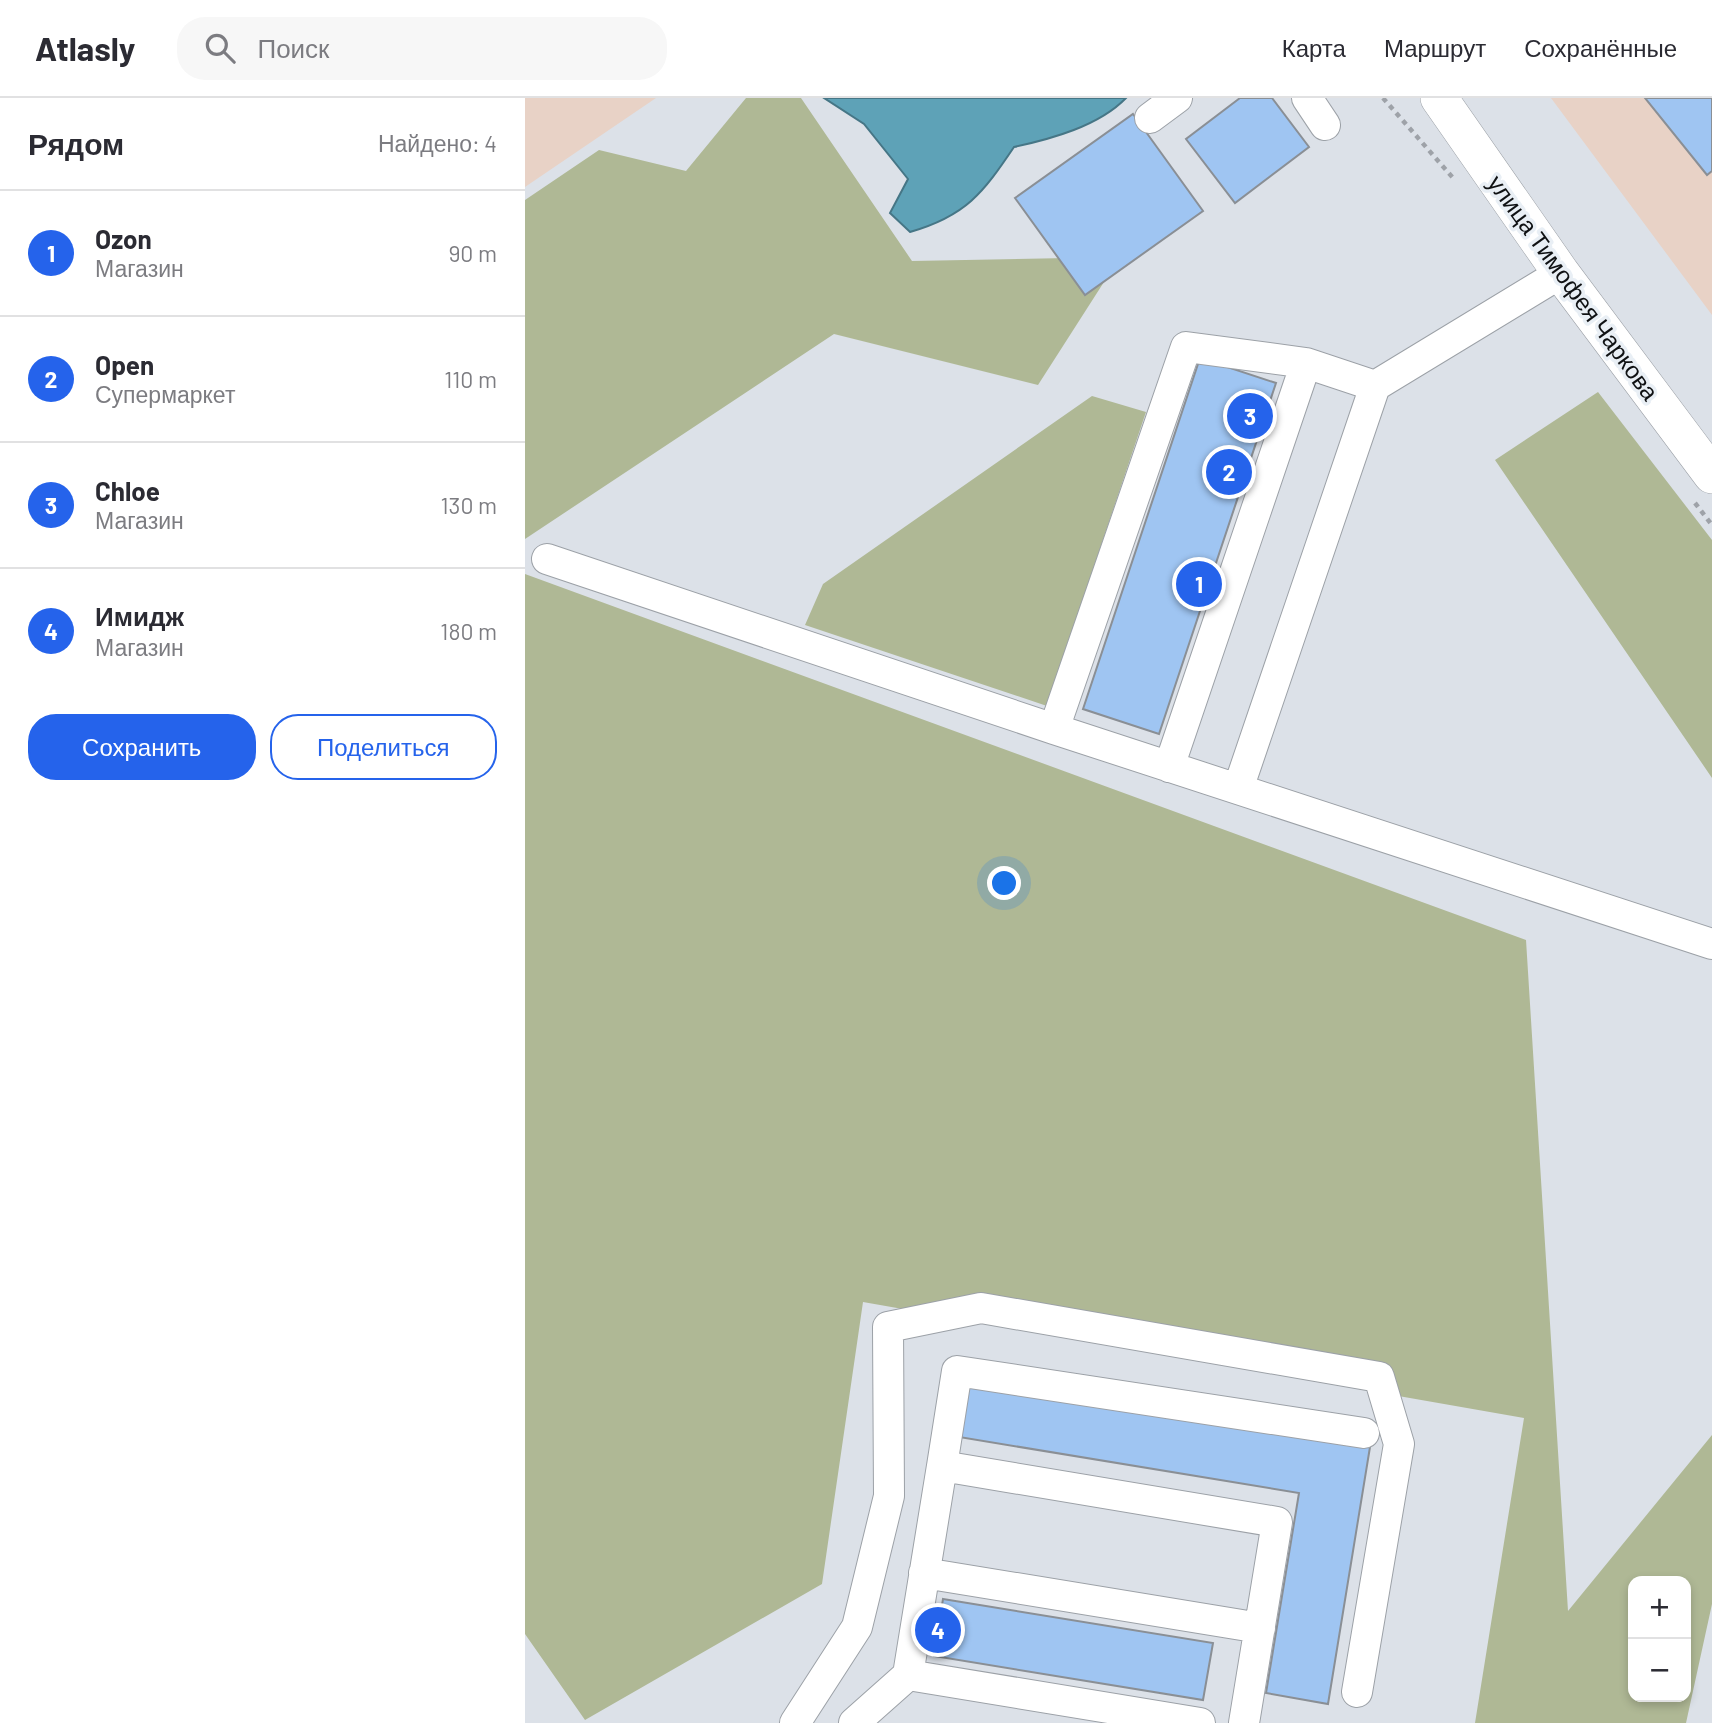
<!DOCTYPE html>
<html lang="ru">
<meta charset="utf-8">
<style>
:root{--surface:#fff;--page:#f7f7f7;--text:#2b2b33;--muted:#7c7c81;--line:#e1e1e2;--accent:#2563eb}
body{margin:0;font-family:Barlow,sans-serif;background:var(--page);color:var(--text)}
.controls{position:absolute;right:21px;bottom:21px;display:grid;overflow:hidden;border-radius:14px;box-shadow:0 4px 10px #0003}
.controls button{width:63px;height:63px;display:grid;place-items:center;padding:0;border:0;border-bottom:2px solid var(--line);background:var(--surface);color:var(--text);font:35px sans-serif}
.you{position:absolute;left:480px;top:786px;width:24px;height:24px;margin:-18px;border:5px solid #fff;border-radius:50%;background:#1a73e8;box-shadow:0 0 0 10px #1a73e833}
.badge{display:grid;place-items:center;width:46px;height:46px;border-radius:50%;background:var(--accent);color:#fff;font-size:23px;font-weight:700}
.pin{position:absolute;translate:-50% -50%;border:4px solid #fff;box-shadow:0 2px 7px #0006}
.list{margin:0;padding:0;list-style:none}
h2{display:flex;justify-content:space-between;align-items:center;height:91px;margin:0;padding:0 28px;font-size:30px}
h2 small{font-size:23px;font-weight:400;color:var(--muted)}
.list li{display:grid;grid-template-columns:46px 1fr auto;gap:21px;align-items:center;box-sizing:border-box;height:126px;padding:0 28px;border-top:2px solid var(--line)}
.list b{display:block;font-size:26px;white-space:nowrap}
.list p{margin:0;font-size:23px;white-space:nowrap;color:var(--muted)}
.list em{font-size:23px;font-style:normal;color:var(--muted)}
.actions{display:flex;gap:14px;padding:21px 28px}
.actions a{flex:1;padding:16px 0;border:2px solid var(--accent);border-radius:28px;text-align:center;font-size:24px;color:var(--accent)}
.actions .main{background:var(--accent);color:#fff}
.icon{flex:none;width:38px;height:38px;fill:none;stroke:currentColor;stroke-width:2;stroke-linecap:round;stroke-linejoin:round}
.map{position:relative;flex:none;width:1187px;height:1625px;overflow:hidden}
header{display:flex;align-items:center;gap:42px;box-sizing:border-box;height:98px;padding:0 35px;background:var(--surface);border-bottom:2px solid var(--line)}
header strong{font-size:33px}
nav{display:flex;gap:38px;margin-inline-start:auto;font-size:24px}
.search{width:490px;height:63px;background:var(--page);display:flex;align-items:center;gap:18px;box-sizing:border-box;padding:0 24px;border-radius:28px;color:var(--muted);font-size:26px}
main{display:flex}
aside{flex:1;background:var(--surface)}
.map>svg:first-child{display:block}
.industrial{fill:#e8d2c6}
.green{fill:#afb895;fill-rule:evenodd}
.water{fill:#5ea2b7;stroke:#467686;stroke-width:2}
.building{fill:#9fc5f2;stroke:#8a8f95;stroke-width:2}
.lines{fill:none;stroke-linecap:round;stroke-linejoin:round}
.minor-casing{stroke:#9ca1a7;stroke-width:32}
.major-casing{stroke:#9ca1a7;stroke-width:38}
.path{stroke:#9ea2a8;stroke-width:4.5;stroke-dasharray:5 5;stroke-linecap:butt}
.minor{stroke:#fff;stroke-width:30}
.major{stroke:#fff;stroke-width:37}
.labels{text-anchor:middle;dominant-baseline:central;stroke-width:7;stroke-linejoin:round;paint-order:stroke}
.street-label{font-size:24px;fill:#0f1113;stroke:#e9eff5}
</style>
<header>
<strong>Atlasly</strong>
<div class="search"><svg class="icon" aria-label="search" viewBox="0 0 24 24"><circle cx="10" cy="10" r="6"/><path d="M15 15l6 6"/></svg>Поиск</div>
<nav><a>Карта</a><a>Маршрут</a><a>Сохранённые</a></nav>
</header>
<main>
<aside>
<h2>Рядом<small>Найдено: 4</small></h2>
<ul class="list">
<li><span class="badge">1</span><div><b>Ozon</b><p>Магазин</p></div><em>90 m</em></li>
<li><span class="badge">2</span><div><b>Open</b><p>Супермаркет</p></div><em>110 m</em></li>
<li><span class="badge">3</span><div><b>Chloe</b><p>Магазин</p></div><em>130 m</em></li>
<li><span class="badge">4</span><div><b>Имидж</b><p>Магазин</p></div><em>180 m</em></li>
</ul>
<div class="actions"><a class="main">Сохранить</a><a>Поделиться</a></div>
</aside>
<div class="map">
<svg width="1187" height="1625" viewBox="0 0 1187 1625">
<rect width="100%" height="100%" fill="#dce1e8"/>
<!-- industrial -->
<path class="industrial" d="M0,0H131L0,89Z
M1026,0H1187V217Z"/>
<!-- green -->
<path class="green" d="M221,0H276L387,163L595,159L513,287L309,236L0,441V102L74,52L161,73Z
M1073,294L1187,442V680L970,362Z
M567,298L621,314L522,608L280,527L298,486Z
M0,476L1001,842L1043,1513L1187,1337V1506L1161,1625H950L999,1320L338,1204L297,1486L60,1622L0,1536ZM1108,1483H1161V1599H1108Z"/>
<!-- water -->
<path class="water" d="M299,0H601C574,28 526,41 489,49C458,95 441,118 385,134L365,115L383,81L339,26Z"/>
<!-- building -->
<path class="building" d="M715,0H747L784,49L710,105L661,41Z
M1120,0H1187V73L1182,77Z
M608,16L678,113L560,197L490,100Z
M675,260L751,285L634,636L558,611Z
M437,1281L845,1349L803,1606L741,1595L774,1395L428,1338Z
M418,1501L688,1545L678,1602L409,1558Z"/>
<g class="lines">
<!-- minor casing -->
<g class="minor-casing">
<path id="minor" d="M782,0L800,27
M625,20L652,0
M22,461L529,631L1187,846
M529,631L661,249L781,265L850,288
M644,669L781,265
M713,691L850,288L1036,175
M417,1368L432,1273L839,1335
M399,1475L735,1530
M383,1577L675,1625
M270,1625L332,1529L364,1398L363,1229L456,1210L854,1279L874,1346L832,1594
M329,1625L383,1577L417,1368L752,1424L719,1625"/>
</g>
<!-- major casing -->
<g class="major-casing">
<path id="major" d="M914,0L1036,175L1187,377"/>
</g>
<!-- path -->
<path class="path" d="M858,0L929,81
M1170,405L1187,427"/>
<!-- minor -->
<use href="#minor" class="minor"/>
<!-- major -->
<use href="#major" class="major"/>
</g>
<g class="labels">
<!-- street labels -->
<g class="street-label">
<text transform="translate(1049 189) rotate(54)">улица Тимофея Чаркова</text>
</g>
</g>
</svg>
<div class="controls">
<button>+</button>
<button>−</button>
</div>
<div class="you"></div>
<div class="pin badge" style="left:674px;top:486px">1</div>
<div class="pin badge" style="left:704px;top:374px">2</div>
<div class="pin badge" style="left:725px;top:318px">3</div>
<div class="pin badge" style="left:413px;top:1532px">4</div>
</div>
</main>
